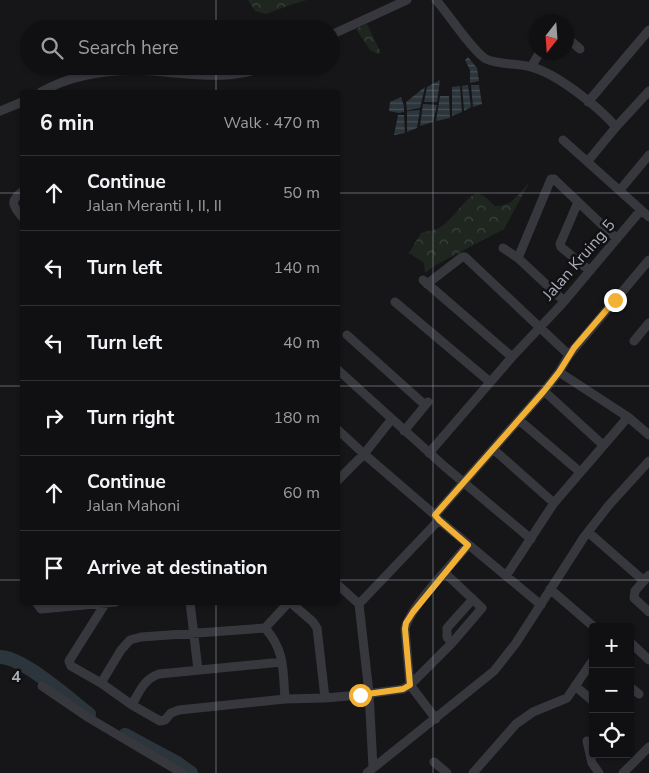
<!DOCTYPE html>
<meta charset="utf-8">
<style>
:root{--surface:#101012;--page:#1e1e20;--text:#f1f3f6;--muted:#9c9d9f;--line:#303032}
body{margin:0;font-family:"Nunito Sans",sans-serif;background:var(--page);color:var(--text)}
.controls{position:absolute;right:15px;bottom:15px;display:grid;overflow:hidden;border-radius:5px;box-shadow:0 1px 4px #0004}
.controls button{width:45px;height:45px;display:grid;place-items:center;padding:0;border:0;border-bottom:1px solid var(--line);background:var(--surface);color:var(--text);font:25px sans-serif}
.compass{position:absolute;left:529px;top:15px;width:45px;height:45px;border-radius:50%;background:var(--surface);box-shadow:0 1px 4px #0004;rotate:197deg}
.stop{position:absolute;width:15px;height:15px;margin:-11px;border:4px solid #f2b134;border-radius:50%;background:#fff}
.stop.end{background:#f2b134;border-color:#fff;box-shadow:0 1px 5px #0008}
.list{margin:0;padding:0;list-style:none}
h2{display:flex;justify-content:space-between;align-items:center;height:65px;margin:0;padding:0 20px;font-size:21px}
h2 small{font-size:16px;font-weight:400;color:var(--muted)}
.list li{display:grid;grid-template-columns:32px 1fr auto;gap:15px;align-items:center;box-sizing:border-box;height:75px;padding:0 20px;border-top:1px solid var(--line)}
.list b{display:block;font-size:19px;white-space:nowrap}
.list p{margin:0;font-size:16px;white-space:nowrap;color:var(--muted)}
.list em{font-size:16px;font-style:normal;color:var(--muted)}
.icon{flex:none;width:28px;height:28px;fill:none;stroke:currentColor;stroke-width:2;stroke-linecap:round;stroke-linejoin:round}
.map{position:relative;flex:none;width:649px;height:773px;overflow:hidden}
.search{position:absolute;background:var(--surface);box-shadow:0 1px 4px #0004;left:20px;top:20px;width:320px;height:55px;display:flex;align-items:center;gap:12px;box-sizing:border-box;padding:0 18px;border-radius:28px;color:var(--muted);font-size:19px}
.panel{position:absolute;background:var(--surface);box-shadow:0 1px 4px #0004;left:20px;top:90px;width:320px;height:515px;border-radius:5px}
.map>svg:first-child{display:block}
.forest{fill:url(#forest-crowns)}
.water{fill:url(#water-rules)}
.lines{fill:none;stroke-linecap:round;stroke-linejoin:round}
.river{stroke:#2c353c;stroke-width:14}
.street{stroke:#37383d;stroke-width:9}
.route{stroke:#f2b134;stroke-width:6}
.grid{fill:none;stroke:#a8adb8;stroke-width:1;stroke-opacity:0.55}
.labels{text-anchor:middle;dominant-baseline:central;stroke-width:5;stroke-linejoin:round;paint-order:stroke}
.street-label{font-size:16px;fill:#a8adb8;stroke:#111113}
.grid-label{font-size:16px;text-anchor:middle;font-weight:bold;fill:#a8adb8;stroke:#111113;stroke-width:5;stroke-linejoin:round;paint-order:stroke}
</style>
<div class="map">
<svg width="649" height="773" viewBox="0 0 649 773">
<defs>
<pattern id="forest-crowns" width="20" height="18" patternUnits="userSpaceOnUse" patternTransform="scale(1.25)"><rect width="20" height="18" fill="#1e261f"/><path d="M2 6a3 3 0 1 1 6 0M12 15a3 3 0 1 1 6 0" fill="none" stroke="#3c433d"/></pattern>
<pattern id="water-rules" width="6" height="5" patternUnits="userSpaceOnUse" patternTransform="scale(1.25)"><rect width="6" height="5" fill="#2c353c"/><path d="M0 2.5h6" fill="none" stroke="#485056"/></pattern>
</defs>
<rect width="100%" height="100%" fill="#161618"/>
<!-- forest -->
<path class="forest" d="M248,0H307L293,4L266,14L255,11Z
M367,24L381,53L378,54L370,50L356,29Z
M529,183L504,229L434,266L425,273L424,263L409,253L421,233C426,231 432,231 437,229C451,223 462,201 476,193L484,196L495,206C514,206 517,195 529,183Z"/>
<!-- water -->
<path class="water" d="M468,57L477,68L479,81L470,83V70L465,60Z
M440,80L437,102H424L427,87Z
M468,85L471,107L464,111L462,86Z
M471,85H479L482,104L473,107Z
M460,86L462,112L452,116V87Z
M425,87L420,108L407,110L406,102Z
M440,96H449L450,118L436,121Z
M401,97L404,106V112L399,113L389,111L390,102Z
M423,104L437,105L433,122L420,126Z
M420,110L417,128L407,132V111Z
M398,115H404L405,133L394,135Z"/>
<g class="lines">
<!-- river -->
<path class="river" d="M0,657C23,657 69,699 89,714
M125,735L177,763L191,773"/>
<!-- street -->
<path class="street" d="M436,0C447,12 474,53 486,59C499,65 517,63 531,67C556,73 599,107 616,127
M331,35L407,0
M566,37L580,49
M531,67L540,52
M41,92C78,71 122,68 164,72C199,75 233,80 267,66
M588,102L649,30
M0,111L22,102
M563,140L649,217
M588,161L616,127L649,91
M620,190L649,155
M22,192C9,201 13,206 22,217
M578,202L560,244L561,247L590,271
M503,248L518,258L564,301
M518,258L551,179H554L617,239
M423,280L512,357
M427,284L462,257H465L569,355L559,372L544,391L435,515
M395,302L490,382
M347,335L425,405
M634,341L649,323
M569,355L649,260
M338,370L444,466L531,539
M559,372L628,417L649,435
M544,391L603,445
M519,420L580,472
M338,430L364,454L391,420
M404,431L428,402
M493,449L554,503
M429,453L512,357L561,305L641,210
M338,480L364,454L435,515L439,520L541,605
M588,532L644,581
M445,573L482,608L452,643L410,685L405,629C409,608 453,563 468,545
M649,575L635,591L634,598L649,612
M506,576L554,503L628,417
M338,585L359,604L369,693L373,767
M550,589L594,627
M36,602L41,609L116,602
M190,602L198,670
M290,602L313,622L317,628L325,698
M105,604L69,661L71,666L101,683L132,705L160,721L165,720L171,713L179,710L285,699L325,698L359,695L403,689L410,685L436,719
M359,604L439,520
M265,628C285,650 283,671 285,699
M630,642L649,660
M452,643L447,637V628L473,599
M101,683L121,650L130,640L141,637L265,628L289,602
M42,686L89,718L182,773
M575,686L593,701
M630,687L639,694
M132,705C139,692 144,679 159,674L282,662
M587,741L592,763L599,773
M434,762L447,773
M367,773L494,671L516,643L584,537L609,505L649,461
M473,773L516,724L533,712L567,698L593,660
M623,773L649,747"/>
</g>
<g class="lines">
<!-- route -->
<path class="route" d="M360,695L403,689L410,685L405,629L406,623L413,612L468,545L439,520L435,515L544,391L559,372L574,348L615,300"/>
</g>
<!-- grid -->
<path class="grid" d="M216,0V29M433,0V773M216,66V92M0,193H22M338,193H649M0,386H22M338,386H649M0,580H22M338,580H649M216,602V773"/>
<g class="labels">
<!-- street labels -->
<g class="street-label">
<text transform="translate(579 260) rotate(-49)">Jalan Kruing 5</text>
</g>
</g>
<g class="grid-label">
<text x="16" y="682">4</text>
</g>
</svg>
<div class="controls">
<button>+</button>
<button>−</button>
<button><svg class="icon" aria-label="locate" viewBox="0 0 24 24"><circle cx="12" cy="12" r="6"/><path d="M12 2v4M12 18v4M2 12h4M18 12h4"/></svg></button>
</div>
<svg class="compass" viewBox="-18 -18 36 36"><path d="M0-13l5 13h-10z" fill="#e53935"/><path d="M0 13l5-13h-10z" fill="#9c9d9f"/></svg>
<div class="stop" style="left:360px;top:695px"></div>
<div class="stop end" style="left:615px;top:300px"></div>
<div class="search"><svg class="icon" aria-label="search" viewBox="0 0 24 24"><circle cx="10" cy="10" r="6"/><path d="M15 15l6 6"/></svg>Search here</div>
<section class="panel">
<h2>6 min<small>Walk · 470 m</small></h2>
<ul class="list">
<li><svg class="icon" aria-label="ahead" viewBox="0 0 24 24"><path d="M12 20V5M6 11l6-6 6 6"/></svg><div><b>Continue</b><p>Jalan Meranti I, II, II</p></div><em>50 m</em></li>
<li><svg class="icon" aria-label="left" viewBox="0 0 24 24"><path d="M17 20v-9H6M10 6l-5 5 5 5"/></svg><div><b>Turn left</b></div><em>140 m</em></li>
<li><svg class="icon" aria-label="left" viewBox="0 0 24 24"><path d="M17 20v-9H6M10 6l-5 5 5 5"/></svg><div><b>Turn left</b></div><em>40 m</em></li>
<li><svg class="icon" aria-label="right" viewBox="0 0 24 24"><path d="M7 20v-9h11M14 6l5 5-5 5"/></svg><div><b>Turn right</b></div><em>180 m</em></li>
<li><svg class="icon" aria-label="ahead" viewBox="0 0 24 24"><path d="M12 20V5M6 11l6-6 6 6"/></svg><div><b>Continue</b><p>Jalan Mahoni</p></div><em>60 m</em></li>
<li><svg class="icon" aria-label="arrive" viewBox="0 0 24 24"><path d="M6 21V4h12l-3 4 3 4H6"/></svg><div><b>Arrive at destination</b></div></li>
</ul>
</section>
</div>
